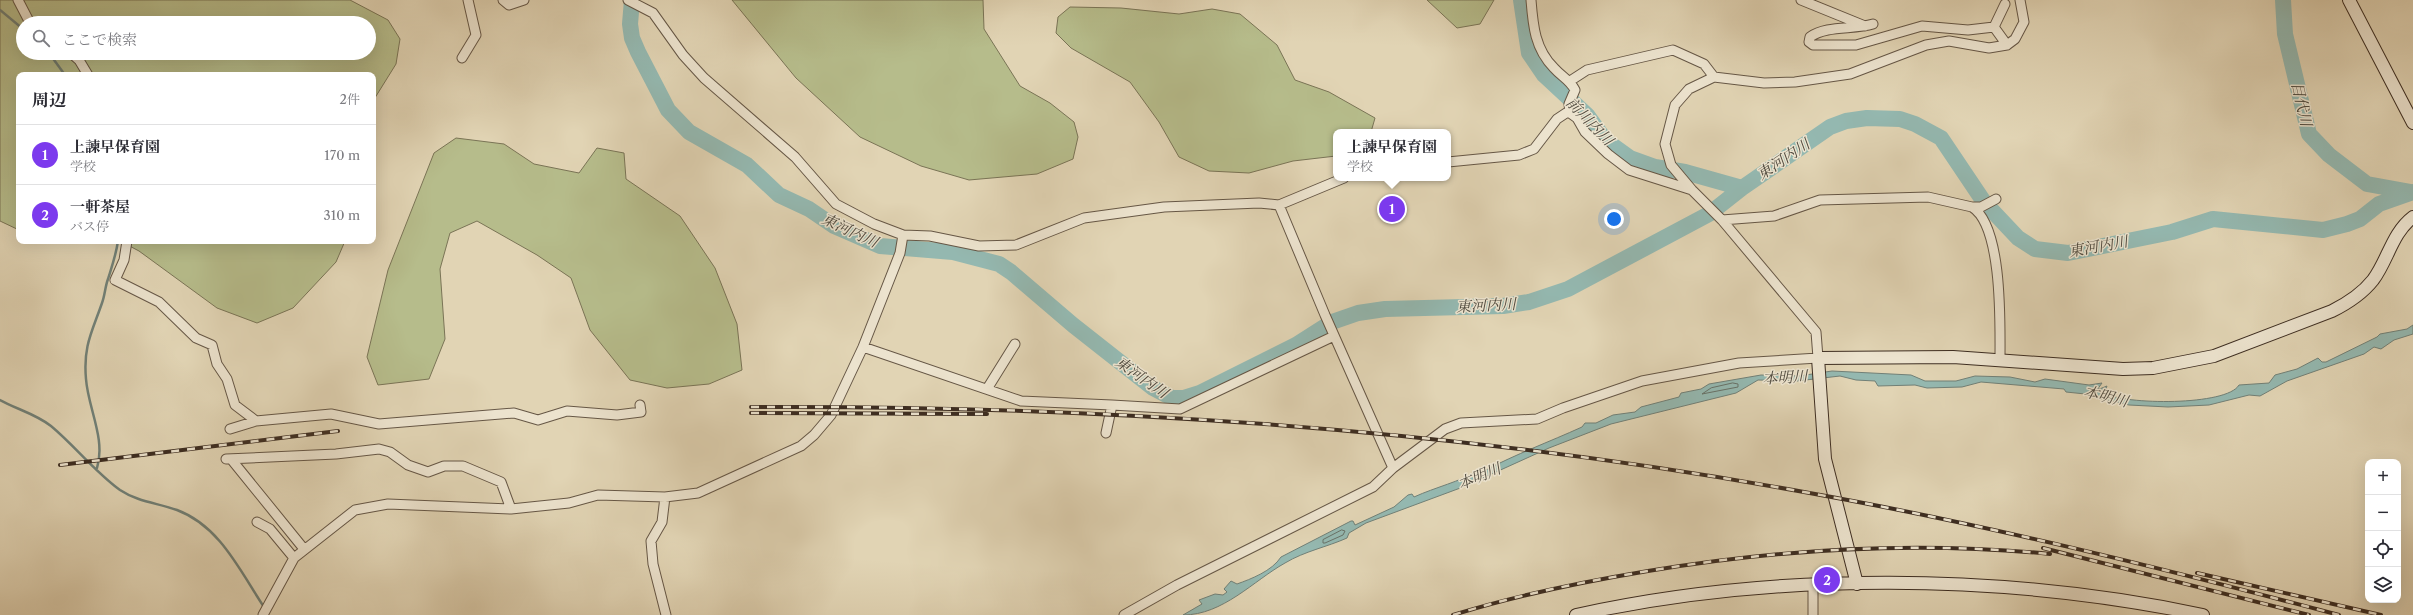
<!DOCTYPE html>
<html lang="ja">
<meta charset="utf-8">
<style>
:root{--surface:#fff;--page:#f2f2f3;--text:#2b2b33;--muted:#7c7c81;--line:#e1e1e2;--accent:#7c3aed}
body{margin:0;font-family:"Libre Caslon Text","Noto Serif JP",serif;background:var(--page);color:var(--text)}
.controls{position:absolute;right:12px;bottom:12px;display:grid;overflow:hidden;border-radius:8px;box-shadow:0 4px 16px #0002}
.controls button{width:36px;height:36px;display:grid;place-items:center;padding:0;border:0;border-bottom:1px solid var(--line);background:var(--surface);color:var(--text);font:20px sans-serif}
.you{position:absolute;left:1614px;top:219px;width:14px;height:14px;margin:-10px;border:3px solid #fff;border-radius:50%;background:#1a73e8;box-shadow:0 0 0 6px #1a73e833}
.badge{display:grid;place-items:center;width:26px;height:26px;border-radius:50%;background:var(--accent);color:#fff;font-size:13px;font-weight:700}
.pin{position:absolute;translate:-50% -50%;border:2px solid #fff;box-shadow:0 1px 4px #0006}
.popup{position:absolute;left:1333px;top:129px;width:118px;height:52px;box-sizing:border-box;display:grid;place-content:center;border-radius:8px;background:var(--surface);filter:drop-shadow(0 1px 3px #0005);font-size:13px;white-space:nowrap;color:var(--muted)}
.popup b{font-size:15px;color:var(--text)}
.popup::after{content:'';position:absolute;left:50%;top:100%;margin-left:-8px;border:8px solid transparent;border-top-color:var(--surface)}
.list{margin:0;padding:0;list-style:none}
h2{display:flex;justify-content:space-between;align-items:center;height:52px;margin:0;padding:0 16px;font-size:17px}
h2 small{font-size:13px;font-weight:400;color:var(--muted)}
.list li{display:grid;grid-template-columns:26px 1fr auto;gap:12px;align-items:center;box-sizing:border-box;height:60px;padding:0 16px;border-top:1px solid var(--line)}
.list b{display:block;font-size:15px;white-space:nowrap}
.list p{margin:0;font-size:13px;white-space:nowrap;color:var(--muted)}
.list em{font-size:13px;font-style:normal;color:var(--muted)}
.icon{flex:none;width:22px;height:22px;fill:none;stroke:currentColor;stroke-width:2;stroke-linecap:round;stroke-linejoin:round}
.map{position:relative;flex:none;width:2413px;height:615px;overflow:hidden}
.search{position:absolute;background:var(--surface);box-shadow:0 4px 16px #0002;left:16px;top:16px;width:360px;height:44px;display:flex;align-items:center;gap:10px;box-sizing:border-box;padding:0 14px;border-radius:22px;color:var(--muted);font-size:15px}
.panel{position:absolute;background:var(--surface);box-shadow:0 4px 16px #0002;left:16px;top:72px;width:360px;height:172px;border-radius:8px}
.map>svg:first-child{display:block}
.green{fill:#b6bc8b;stroke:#7a7456;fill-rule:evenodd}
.water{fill:#94b8b0;stroke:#718077}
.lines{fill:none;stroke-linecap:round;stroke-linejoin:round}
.shore{stroke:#687268;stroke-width:1}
.stream{stroke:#718077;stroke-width:2.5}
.river{stroke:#94b8b0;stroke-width:16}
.street-casing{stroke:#665746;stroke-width:11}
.secondary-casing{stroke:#3d2d21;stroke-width:14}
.street{stroke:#ece3ce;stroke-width:9}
.secondary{stroke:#ece3ce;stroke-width:12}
.rail-casing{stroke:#3d2d21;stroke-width:4}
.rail{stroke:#ece3ce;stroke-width:2.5;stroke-dasharray:8;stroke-linecap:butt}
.labels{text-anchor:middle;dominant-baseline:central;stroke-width:3;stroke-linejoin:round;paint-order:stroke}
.water-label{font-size:15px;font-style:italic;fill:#4e493e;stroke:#ece3ce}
</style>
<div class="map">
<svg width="2413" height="615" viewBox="0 0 2413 615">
<rect width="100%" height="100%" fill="#e1d4b4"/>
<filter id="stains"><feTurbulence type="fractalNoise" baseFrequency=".005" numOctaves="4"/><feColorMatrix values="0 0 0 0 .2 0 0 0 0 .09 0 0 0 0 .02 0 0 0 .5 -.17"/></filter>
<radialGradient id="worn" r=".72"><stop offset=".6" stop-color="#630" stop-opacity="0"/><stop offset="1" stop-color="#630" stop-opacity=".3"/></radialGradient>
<!-- green -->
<path class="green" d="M0,0H350L388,20L400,39L396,64L373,101V75H19V230L0,221ZM23,23H369V53H23Z
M732,0H983L984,29L1020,86L1050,103L1074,122L1078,137L1073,159L1037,174L969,180L921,166L860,137L796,78Z
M1427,0H1494L1480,24L1457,28Z
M1070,7L1121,8L1179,14L1212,9L1240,14L1277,45L1295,80L1329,92L1375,118L1371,132H1336V156L1293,161L1249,173L1209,171L1179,157L1159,122L1130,82L1071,48L1056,33L1058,17Z
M456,138L504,144L534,164L579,173L597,148L624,153L626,179L680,216L715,268L737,324L742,370L709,384L667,388L630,380L590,330L571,278L537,255L477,221L450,233L440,269L445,339L429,379L378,385L367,357L388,270L434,153Z
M120,241H345L336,262L293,308L257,323L217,308L139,251Z"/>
<!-- water -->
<path class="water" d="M2413,325V334L2394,340L2381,349L2374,347L2364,354L2287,381L2260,396L2249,395L2209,405L2168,407L2129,405L2097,398L2095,395L2066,392L2064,389L1981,382L1962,387L1927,388L1915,385L1878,386L1875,381L1856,380L1840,376L1797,381L1758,380L1736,393L1611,424L1549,448L1463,487L1366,523L1349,533L1347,538C1327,547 1305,551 1285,563C1253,581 1223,615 1183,615L1202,604L1199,600L1215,594L1223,595L1227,592L1224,589L1231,581L1237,584C1251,579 1272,571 1281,557L1351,521H1353L1355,525L1394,507L1408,495L1412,494L1414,497C1436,487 1459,482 1480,470L1484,471C1516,454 1549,442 1582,427L1585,423H1596L1613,415L1635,412L1641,407L1679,397L1681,393L1701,389L1709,384L1761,375L1799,376L1832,371L1911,375L1925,381H1956L1975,376L2010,377L2035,382L2045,379L2089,385L2102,383L2097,390L2107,386L2104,393C2124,405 2227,406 2239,385L2269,383L2275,375L2297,369L2318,358L2322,362H2326L2377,337L2380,334L2407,329Z"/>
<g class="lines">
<!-- shore -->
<path class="shore" d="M1733,383L1738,384V387L1702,394L1711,388Z
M1342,530L1345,531L1343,535L1325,543H1323V540Z"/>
<!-- stream -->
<path class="stream" d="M0,10L23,29
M49,53L65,75
M0,400C16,409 36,414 51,426C75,446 95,472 120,490C138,502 158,503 177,510C220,526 240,571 264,607
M97,468C106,439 88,408 86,379C83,346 92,332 102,303C105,295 105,287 108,279C112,266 116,255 118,241"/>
<!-- river -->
<path class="river" d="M632,0L630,24L632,38L638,52L668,110L689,132L747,165L779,195L809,209L834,226L880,246L953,252L999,264L1011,272L1073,325L1153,388L1172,398H1184L1200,393L1296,345L1332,322L1358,313L1385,309L1503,306L1529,302L1568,289L1709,214L1742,188L1830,127L1846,121L1867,118L1900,119L1915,124L1941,138L1984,202L2018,238L2035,249L2068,253L2172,232L2213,219L2323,230L2347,224L2360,219L2379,204L2413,192
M1521,0L1529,53L1544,75L1587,115L1605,140L1630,158L1655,167L1685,172L1742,188
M2283,0L2285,34L2309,134L2329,155L2367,184L2411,192"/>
<!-- street casing -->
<g class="street-casing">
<path id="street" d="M18,0L30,23
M503,0L509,5L524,0
M628,0L653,13L683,55L704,78L795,157L836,204L874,224L903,235L930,236L979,246L1016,245L1084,218L1164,207L1259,203L1279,205L1344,178
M1531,0C1533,26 1535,49 1554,68C1562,77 1570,80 1575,90L1569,104L1570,113
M1801,0L1865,26
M2005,4L1994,27L2007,45
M1873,24C1853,30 1827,25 1810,37L1809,42L1813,45H1856L1922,26L1968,30L1994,27
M71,53L79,60L88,75
M462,58L476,35L468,0
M1570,81L1587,70L1673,50L1704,64L1714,77
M1448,162L1519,155L1534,149L1557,119L1566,113H1570L1577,118L1585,132L1608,154L1629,170L1692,190
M1279,205L1325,315L1393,468
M1972,207C2003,226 2000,326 2000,360
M1722,220L1774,216L1820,200L1928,197L1972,207H1981L1996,199
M127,241L124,260L115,280L159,302L196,338L212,345L217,364L227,379L235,405L256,421L331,414L379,424L514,413L538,420L567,411L617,415L641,412L640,405
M863,347L1021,401L1112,405L1106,433
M987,389L1015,344
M1112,405L1180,409L1334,336
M230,429L256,421
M226,459L336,454L379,449L390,452L408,465L428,472L444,466H463L501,482L511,509
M231,459L304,549
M665,497L662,522L651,541L653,564L666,615
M257,522L270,529L294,558
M263,615L294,558L355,510L388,504L511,509L569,503L598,495L665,497L698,493L801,446L814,435L831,415L863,347L900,253L903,235
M1124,615L1177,585L1373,487L1393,468L1445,429L1461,423L1537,419L1563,408L1642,381L1739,363L1818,358L1816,332L1722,220L1692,190L1671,165L1665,144L1675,105L1689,89L1714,77L1764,83L1795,82L1850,74L1926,45L1949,41L1989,48L2007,45L2015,39L2024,22L2020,0
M1813,615V586"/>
</g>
<!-- secondary casing -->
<g class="secondary-casing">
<path id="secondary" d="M2349,0L2413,123
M1857,584L1825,459L1818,358L1953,357L2123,369L2153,368L2214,356L2332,311C2348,303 2362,294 2373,280C2388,260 2392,233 2413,217
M1576,615C1776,571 2003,573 2203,615"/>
</g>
<!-- street -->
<use href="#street" class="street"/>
<!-- secondary -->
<use href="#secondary" class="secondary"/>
<!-- rail casing -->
<g class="rail-casing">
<path id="rail" d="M751,407C1104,405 1457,429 1804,492C1984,524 2162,568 2339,615
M751,413L987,414
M60,465L338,431
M2043,548L2309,615
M2197,573L2381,615
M1453,615C1517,595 1582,582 1648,571C1780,549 1917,541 2050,554"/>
</g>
<!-- rail -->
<use href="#rail" class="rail"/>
</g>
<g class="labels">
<!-- water labels -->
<g class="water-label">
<text transform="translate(2302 104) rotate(77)">目代川</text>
<text transform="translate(1590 121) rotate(46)">前川内川</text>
<text transform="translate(1783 159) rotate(-34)">東河内川</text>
<text transform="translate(850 230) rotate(25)">東河内川</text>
<text transform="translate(2098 246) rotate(-10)">東河内川</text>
<text transform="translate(1486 305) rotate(-3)">東河内川</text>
<text transform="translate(1142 377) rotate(35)">東河内川</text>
<text transform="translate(1785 377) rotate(-3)">本明川</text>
<text transform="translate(2106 396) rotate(14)">本明川</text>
<text transform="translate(1479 476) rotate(-23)">本明川</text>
</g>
</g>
<rect width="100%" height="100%" filter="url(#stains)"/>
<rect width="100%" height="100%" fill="url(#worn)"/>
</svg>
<div class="controls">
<button>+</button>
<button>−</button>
<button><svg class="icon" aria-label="locate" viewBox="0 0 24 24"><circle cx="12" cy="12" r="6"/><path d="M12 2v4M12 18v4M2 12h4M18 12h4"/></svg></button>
<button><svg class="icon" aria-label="layers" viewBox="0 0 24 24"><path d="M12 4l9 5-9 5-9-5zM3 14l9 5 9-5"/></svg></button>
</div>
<div class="you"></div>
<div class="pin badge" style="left:1392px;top:209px">1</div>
<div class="popup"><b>上諫早保育園</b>学校</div>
<div class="pin badge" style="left:1827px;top:580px">2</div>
<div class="search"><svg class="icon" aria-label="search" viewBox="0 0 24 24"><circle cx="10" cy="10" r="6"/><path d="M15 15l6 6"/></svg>ここで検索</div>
<section class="panel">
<h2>周辺<small>2件</small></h2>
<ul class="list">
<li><span class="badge">1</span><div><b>上諫早保育園</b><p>学校</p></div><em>170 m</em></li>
<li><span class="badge">2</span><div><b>一軒茶屋</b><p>バス停</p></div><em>310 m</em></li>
</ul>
</section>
</div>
